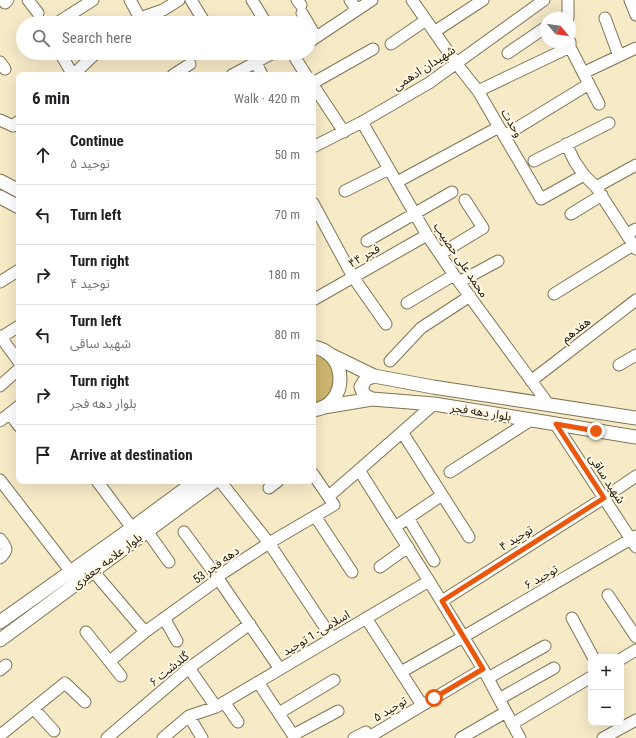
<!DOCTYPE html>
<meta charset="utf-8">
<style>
:root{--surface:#fff;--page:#f6f6f6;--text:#202124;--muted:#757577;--line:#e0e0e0}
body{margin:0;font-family:"Roboto Condensed","Noto Sans Arabic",sans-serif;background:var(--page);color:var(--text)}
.controls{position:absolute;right:12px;bottom:12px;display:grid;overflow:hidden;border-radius:8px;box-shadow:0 4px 16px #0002}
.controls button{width:36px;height:36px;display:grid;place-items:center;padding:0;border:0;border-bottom:1px solid var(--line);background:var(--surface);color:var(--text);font:20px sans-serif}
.compass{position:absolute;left:540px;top:12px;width:36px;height:36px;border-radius:50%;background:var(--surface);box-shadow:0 4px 16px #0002;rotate:119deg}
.stop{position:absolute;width:12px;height:12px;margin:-9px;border:3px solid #ea580c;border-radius:50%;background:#fff}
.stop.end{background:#ea580c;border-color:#fff;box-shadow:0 1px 4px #0008}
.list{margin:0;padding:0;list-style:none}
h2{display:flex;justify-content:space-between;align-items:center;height:52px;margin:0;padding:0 16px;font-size:17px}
h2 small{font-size:13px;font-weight:400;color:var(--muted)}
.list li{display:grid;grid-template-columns:26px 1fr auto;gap:12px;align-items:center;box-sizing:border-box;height:60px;padding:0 16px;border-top:1px solid var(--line)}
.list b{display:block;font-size:15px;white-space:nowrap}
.list p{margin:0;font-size:13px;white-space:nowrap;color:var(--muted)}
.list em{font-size:13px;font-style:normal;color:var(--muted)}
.icon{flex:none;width:22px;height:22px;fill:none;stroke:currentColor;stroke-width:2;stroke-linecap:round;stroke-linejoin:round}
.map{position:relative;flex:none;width:636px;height:738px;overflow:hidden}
.search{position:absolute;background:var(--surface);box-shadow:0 4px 16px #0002;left:16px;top:16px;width:300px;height:44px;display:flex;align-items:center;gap:10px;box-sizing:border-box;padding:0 14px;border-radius:22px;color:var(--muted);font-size:15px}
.panel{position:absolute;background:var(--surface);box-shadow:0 4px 16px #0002;left:16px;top:72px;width:300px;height:412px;border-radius:8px}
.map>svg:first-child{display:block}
.green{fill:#cdb56e}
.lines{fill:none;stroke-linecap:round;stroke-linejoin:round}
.minor-casing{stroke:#7f7454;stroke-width:13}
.major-casing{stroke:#7f7454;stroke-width:15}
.minor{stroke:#fff;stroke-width:11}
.major{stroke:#fff;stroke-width:13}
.route{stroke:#ea580c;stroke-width:5}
.labels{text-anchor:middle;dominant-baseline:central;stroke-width:4;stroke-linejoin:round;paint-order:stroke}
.street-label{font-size:12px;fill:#252013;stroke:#fff7e2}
</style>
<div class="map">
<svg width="636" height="738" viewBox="0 0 636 738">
<rect width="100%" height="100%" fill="#f6eac7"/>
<!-- green -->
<path class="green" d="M313,355C341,358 340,401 313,403Z"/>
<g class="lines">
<!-- minor casing -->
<g class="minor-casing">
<path id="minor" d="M3,0L5,3L8,0
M28,0L38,13
M130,0L140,18
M191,0L205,23
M252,0L266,23
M297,0L301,5
M350,0L357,10
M412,0L456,63L478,91L541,199L584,175
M630,0L636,15
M302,13L308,23
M568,18V0
M605,18L619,56
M57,23L93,0
M134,23L140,18L163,10L179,0
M309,25L316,37
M434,32L483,0
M309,42L372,0
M570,42V47L599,104
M391,44L426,20
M60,53L73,75
M292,53L306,75
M508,53L546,27
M0,62L5,69
M256,63L262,75
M583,73L636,48
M73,75L96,53
M173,75L190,64
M232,75L273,53
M313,83L373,49
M313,85L344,132
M478,91L570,47
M0,120L13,126L19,121
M362,122L427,235L454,275L549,405
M504,136L589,84
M566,144L575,162L584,175L596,187L636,249
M313,147L362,122L429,83L544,0
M534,161L609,123
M397,182L499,127
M596,187L636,165
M345,191L389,169
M313,203L353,277L386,324
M571,214L602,195
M627,234L636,229
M367,241L452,192
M440,254L483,228L465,200
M0,282L19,270
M459,282L498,261
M554,294L633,245
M313,300L427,235
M407,303L454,275
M0,336L19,362
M0,338L19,326
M390,361L421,328L470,296
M619,365L636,355
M531,381L636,300
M0,386L19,369
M434,404L359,470L429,581L483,669L520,738
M10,414L19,426
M0,421L19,406
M556,425L636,547
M402,432L469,537
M450,472L531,420
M0,480L71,572
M97,481L132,528
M220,481L269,543L332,638
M269,488L278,481
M329,496L359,470
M315,516L352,572
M408,518L434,561
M395,527L442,495
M147,531L169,562
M184,532L217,577L280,669
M0,539C7,548 9,550 0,558
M380,567L408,547
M93,571L145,632
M608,595L636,637
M442,601L604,498L636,476
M164,618L177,641
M366,618L422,705
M572,618L593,657
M86,632L121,676
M621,659L636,650
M110,661L145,632L213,583L217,577L269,543L334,505L313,474
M189,668L216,707
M0,670L6,665
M401,672L463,637L636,536
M488,678L545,646
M258,682L295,738
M499,699L554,668
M224,702L238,722
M34,709L54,731
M279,713L334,680
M189,716L202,738
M512,724L591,677
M3,733L65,683L85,702
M293,735L338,711
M107,738L189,668L250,624
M163,738L189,716L216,707L429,581
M354,738L366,732L369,737L483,669
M461,738L506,712
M603,738L636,720"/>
</g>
<!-- major casing -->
<g class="major-casing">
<path id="major" d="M0,181L19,191
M0,197L19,207
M313,347C349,352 349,406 313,410
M331,355L374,376L433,387L636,418
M372,399L364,395L361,387L366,379L374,376
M324,407L372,399L434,404L636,437
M0,622L132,528L196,481
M0,640L215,481"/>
</g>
<!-- minor -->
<use href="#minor" class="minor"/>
<!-- major -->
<use href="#major" class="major"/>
</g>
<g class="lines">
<!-- route -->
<path class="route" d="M434,698L483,669L442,601L604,498L556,424L596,431"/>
</g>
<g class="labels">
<!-- street labels -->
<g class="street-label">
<text transform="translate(424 68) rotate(-33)">شهیدان ادهمی</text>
<text transform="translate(512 123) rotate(60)">وحدت</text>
<text transform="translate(364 256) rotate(-30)">فجر ۴۴</text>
<text transform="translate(461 260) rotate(56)">محمد علی حصیب</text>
<text transform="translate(576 330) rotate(-38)">هفدهم</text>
<text transform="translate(481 412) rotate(9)">بلوار دهه فجر</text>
<text transform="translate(607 479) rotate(57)">شهید ساقی</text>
<text transform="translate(516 538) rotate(-32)">توحید ۴</text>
<text transform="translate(107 561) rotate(-37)">بلوار علامه جعفری</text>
<text transform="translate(216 565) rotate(-36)">دهه فجر 53</text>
<text transform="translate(541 577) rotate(-30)">توحید ۶</text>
<text transform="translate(316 633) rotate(-31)">اسلامی- 1 توحید</text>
<text transform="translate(169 669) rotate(-39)">گلدشت ۶</text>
<text transform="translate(390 709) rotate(-31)">توحید ۵</text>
</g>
</g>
</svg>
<div class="controls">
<button>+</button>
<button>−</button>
</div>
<svg class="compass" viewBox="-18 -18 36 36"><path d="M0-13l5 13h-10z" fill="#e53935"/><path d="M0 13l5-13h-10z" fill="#757577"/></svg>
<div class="stop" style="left:434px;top:698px"></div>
<div class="stop end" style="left:596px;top:431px"></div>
<div class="search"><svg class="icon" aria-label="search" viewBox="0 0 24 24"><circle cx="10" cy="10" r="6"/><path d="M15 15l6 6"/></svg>Search here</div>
<section class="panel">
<h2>6 min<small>Walk · 420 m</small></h2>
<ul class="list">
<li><svg class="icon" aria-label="ahead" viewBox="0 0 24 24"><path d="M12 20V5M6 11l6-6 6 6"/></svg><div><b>Continue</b><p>توحید ۵</p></div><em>50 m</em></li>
<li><svg class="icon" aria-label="left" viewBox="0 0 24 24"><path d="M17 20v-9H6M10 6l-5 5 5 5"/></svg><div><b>Turn left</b></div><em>70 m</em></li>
<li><svg class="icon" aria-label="right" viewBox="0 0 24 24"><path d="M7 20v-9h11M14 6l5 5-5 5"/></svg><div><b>Turn right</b><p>توحید ۴</p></div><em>180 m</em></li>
<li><svg class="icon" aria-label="left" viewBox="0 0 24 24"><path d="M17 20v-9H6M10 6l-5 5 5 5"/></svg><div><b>Turn left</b><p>شهید ساقی</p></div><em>80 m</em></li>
<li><svg class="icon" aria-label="right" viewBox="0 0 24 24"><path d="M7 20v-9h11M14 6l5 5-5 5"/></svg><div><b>Turn right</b><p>بلوار دهه فجر</p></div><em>40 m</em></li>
<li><svg class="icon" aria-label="arrive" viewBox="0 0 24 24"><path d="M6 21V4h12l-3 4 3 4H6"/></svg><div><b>Arrive at destination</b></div></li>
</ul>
</section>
</div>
